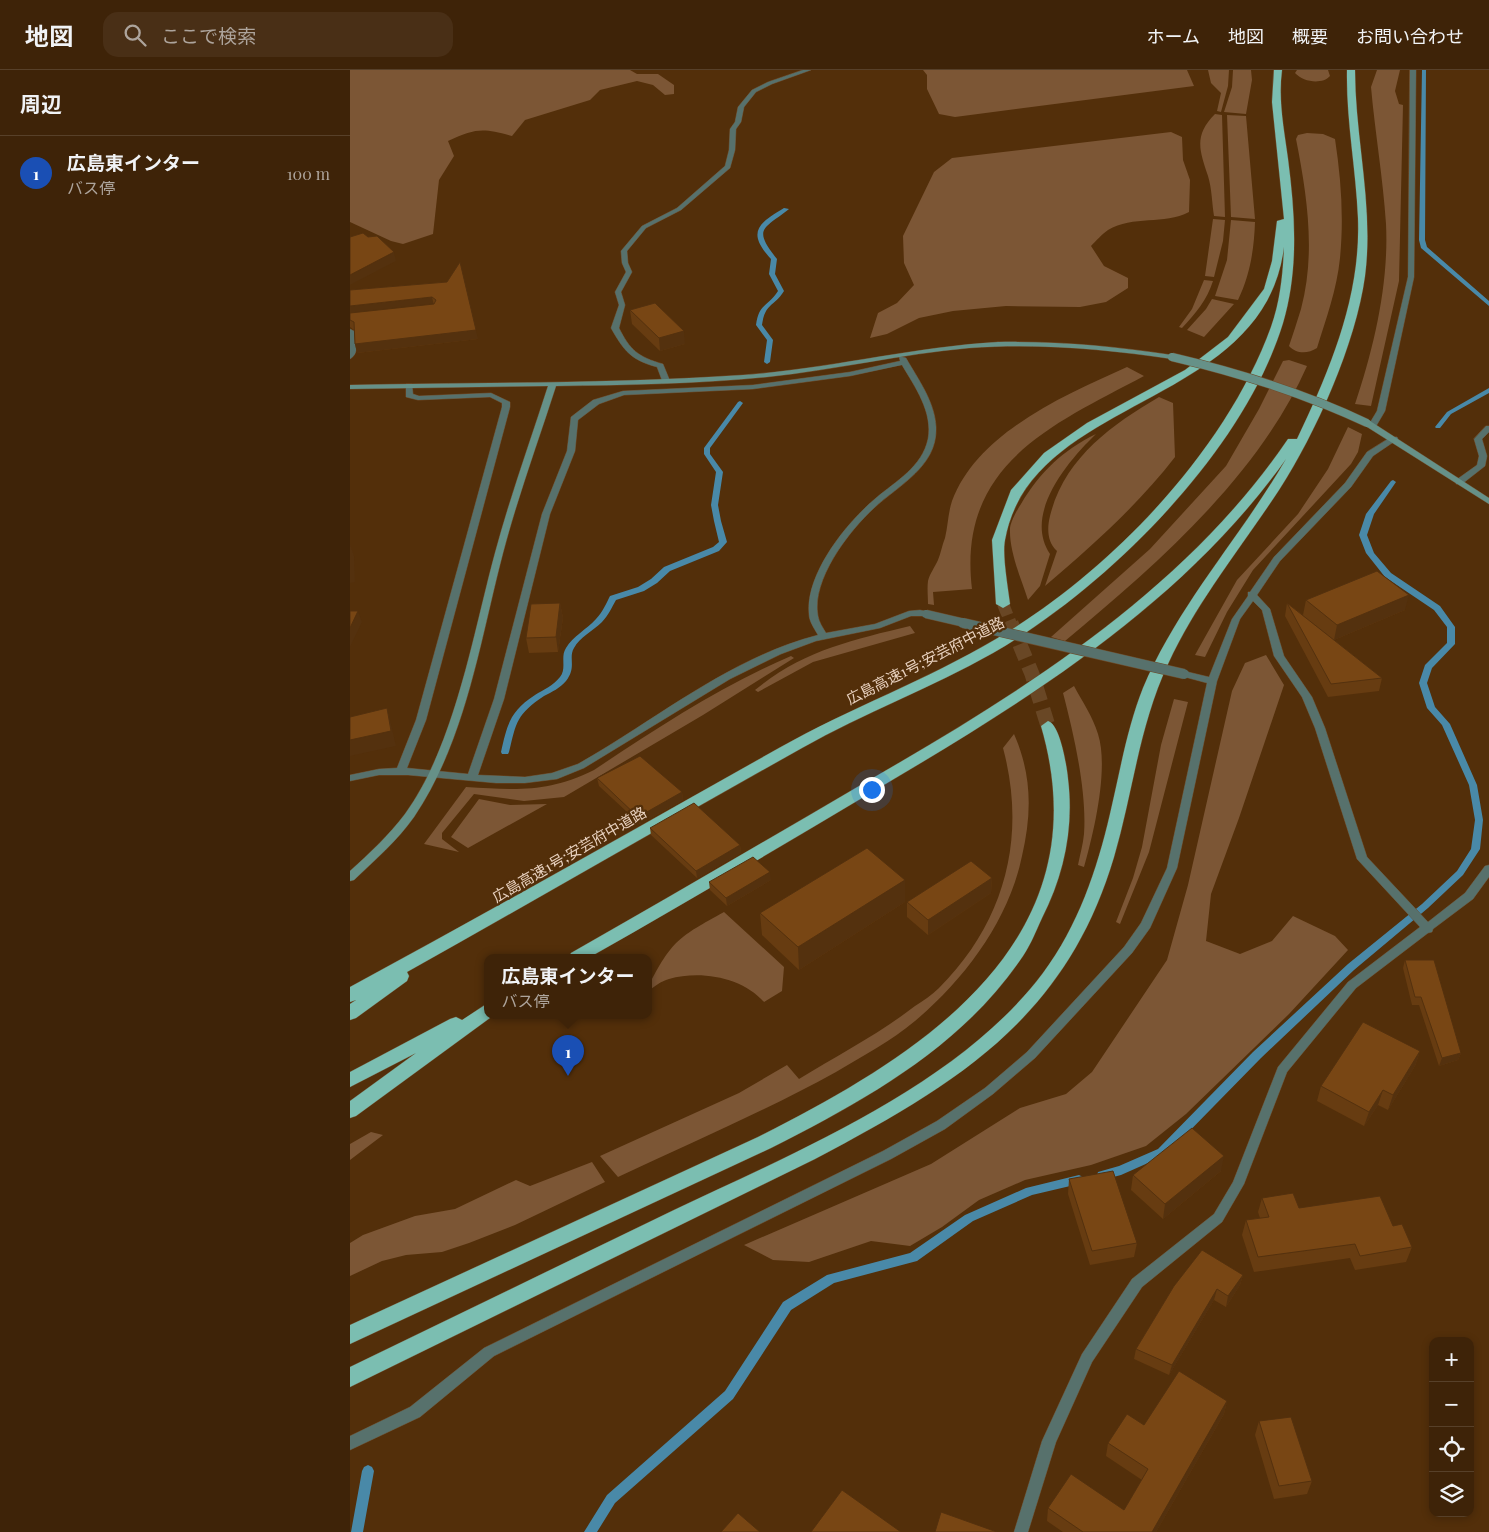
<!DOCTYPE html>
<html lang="ja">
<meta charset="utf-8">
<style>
:root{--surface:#3e2308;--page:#492f16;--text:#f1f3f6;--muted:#ada49c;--line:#574029;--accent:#db2777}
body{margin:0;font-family:"Playfair Display","Noto Sans JP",serif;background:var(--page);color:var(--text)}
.controls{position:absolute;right:15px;bottom:15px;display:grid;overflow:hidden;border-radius:10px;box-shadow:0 2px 8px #0003}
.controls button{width:45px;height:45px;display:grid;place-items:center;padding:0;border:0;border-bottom:1px solid var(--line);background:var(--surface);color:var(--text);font:25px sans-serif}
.you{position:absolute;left:521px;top:719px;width:18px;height:18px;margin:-12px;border:4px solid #fff;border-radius:50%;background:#1a73e8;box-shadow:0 0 0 8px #1a73e833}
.badge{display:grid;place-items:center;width:32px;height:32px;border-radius:50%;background:var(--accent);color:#fff;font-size:16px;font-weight:700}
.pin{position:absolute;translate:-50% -41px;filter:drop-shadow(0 1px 2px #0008)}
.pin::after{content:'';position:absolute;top:26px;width:18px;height:15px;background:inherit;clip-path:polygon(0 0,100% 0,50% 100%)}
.popup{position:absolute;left:134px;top:884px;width:168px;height:65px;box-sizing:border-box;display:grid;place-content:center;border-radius:10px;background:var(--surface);filter:drop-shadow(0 1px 4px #0005);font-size:16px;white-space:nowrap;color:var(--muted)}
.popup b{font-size:19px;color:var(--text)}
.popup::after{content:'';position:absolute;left:50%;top:100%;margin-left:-10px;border:10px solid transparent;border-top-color:var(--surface)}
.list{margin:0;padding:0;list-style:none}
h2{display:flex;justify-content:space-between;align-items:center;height:65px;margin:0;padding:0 20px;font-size:21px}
h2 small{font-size:16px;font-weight:400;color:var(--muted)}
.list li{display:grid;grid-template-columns:32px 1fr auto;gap:15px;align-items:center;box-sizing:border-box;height:75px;padding:0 20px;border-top:1px solid var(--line)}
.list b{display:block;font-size:19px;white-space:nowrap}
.list p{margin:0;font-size:16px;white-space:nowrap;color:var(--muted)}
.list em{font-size:16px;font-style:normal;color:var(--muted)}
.icon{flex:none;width:28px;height:28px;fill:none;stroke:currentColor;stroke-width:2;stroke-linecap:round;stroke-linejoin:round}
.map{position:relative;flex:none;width:1139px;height:1462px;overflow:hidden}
header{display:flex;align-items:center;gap:30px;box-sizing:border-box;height:70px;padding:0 25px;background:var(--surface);border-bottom:1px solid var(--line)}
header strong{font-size:24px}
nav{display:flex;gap:28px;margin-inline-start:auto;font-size:18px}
.search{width:350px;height:45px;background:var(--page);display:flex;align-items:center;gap:12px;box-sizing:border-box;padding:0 18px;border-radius:15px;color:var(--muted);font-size:19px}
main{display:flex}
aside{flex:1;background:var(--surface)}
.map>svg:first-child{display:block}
.green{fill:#7c5635}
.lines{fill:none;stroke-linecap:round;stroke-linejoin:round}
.stream{fill:#4989a8;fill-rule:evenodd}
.highway-tunnel-far1{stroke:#694725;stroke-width:12;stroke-dasharray:12 5.5;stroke-linecap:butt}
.highway-tunnel{stroke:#694725;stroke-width:15;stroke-dasharray:15 8;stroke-linecap:butt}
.street-casing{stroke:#6e4c2b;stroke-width:1}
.secondary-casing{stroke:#6e4c2b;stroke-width:1}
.highway-casing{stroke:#6e4c2b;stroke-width:1}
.street{fill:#57716c;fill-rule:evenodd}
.secondary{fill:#669188;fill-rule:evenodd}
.highway{fill:#7bbeb1;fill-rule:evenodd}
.street-bridge-far1-casing{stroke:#6e4c2b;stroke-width:9;stroke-linecap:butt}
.street-bridge-casing{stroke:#6e4c2b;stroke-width:11;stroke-linecap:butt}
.secondary-bridge-casing{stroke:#6e4c2b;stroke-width:9;stroke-linecap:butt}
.street-bridge-far1{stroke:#57716c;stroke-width:8}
.street-bridge{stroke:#57716c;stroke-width:10}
.secondary-bridge{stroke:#669188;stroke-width:8}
.wall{fill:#673c11}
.shaded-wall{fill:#54310e}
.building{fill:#784614;stroke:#54310e}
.labels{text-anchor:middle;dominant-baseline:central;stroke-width:4.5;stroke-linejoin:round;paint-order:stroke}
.street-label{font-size:15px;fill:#e8d1bf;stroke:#532f0a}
</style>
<header>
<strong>地図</strong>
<div class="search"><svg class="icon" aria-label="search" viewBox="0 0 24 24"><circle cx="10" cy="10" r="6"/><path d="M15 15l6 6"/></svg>ここで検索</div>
<nav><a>ホーム</a><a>地図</a><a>概要</a><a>お問い合わせ</a></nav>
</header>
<main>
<aside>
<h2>周辺<small></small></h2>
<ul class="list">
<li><span class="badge" style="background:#1a4fb4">1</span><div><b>広島東インター</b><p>バス停</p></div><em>100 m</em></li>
</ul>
</aside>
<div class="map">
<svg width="1139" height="1462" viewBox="0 0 1139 1462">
<rect width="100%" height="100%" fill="#532f0a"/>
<!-- green -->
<path class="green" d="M0,0H280L287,4H308L324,15V24L315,25L303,15L287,11L250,20L240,30L175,50L162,66C133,58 126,58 98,71L104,86L89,110L83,164L53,174L41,171L0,152Z
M573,0H837L844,16L605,47L589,44L577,19V5Z
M858,0H879L878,16L871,42L867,41L871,23L861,13Z
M883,0H901L902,10L896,44L874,42L882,17Z
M947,0H978L980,6C972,15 953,12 945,3Z
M1027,0H1050L1045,21L1049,34L1053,35L1049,211L1021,336L1005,334C1024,278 1039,213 1036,154C1033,108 1025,62 1021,17Z
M865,44L872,45L875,147L864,146C862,134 862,119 858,106C850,81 843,66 865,44Z
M877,45L896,46L905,149L881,147Z
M821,62L832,67L833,90L840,110L839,142C814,155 783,145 758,160C752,164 746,171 741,176L754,196L778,208V218L756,232L730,237L656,236L603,241L569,248L537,264L520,268L528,243L547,233L564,215L554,193L553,166L584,102L602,88Z
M957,63L973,64L985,69C991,108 994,148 990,188C987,219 976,249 967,278C958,284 946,284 939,276C943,264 947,252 951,239C966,183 957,125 946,69L948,65Z
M863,149L875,150L873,171L864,207L855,206Z
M881,150L905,152C904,180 900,205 888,230L865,226L877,190Z
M854,210L863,211C857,230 846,243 832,258L829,257L842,239Z
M862,229L884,234L854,267L837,260L856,239Z
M939,290L957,296C908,407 806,495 715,571L701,567L800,479L876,396L909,339L933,291Z
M777,297L794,306C702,355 607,394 622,519L583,522L584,535L578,534C578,527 577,518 578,511C580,503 585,497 588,490C591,483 592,475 595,468C598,456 598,443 602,431C628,362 715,325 777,297Z
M809,327L823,333L825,387C787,436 742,476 695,516L707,481C697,472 697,458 700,446C714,389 761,355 809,327Z
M998,357L1012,364L1008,382L1001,394L903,500L877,542L855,587L845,585L887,510L948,444L978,399Z
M746,364C718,391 673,444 700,484L690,516L678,530C671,508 659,482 660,458C661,451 667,440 671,434C690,402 713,380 746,364Z
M560,556L565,563L463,592L408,622L405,620C452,581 502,570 560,556Z
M916,585L934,615L889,748L861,824L856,871L890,884L922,871L943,846L985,866L998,880L939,944L836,1044L796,1076L741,1095L675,1110L629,1130L592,1157L560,1176L521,1171L459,1192L423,1190L394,1175L581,1094L670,1038L716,1024L742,1002L817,890L838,815L882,621L895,593Z
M441,586L444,588L353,645L214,727L174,731L124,724L92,763V769L109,782L74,774L116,717C166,720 197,723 244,700C307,658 371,616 441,586Z
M724,616C732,631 743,647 748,664C759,698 744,762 734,797L728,795C730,785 733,774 734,764C737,722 724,665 713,623Z
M824,629L838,632L799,782L770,854L766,852L783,808L792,777L811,675Z
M664,664C682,705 682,743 672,786C659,850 615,909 565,951C541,971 513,986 486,1002C415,1041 341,1073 268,1107L250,1086L389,1023L437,995L449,1009C488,985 529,964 565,936C573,931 582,925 589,918C655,852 677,767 653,678Z
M129,729L160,735L197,734L118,778L101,767Z
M374,842L434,897L432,921L414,932C392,907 350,900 319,909C311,911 304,917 298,921V917C322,870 329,867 374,842Z
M21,1062L33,1065L0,1090V1074Z
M242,1092L255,1112L165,1155L119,1173L92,1182L56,1185L32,1191L0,1206V1173L13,1165L65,1146L105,1139L166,1110L180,1116Z"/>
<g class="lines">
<!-- stream -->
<path class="stream" d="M1072,0H1076L1075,170L1077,177L1139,231V236L1071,178L1069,170Z
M434,138L439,139C414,159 402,158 427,189L425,204L434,221C424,237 415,233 412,255L423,270L420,292L417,294L414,292L417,270L406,255C409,233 418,237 428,221L419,204L421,189C397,163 407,154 434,138Z
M1139,318V323L1101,344L1090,358H1086L1085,357L1097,342Z
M390,331L393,333L360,378V384L373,402L368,435L371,451L377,472L369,481L320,501L307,513L294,521L266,530C262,537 258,546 252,552C243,561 230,567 224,578C218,588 227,597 216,611C210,618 202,622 194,626C167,644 166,652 159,682L158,684H152L151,682C157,655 160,641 185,625C193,620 204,615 210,607C217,598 210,587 216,578C223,566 236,560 246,549C252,543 256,534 260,526L288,517L301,509L314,497L363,477L369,472L364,451L361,435L366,402L354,384V378L388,332Z
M1043,410L1046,412L1024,444L1017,465L1024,483L1041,503L1090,536L1105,557V574L1082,598L1077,613L1085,637L1100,654L1127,715L1133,750L1130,779L1113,805L1078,838L1004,900L911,988L816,1085L771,1105L752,1110L748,1108L747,1105L748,1102L769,1096L808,1079L903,982L998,894L1072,834L1107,801L1121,779L1125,750L1119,715L1092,655L1077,638L1069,613L1075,595L1097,573V557L1084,540L1035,507L1016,483L1009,465L1016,444L1041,411Z
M729,1105L733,1107L734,1110L733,1113L682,1125L623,1151L567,1191L484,1213L441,1240L383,1329L265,1433L247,1462H234L257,1425L375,1321L433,1232L477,1205L560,1183L615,1145L676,1118Z
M18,1395L22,1397L24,1401L13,1462H1L12,1401L14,1397Z"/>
<!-- highway-tunnel-far1 -->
<path class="highway-tunnel-far1" d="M653,534L661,554"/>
<!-- highway-tunnel -->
<path class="highway-tunnel" d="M661,553L682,604L698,656"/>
<!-- street casing -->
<g class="street-casing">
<path id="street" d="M453,0H461L422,14L406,22L394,37L391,52L386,59L385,80L380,98L331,140L296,158L277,181L278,193L282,202L271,222L275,235L269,258C280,280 288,287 313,294L320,311L316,313H313L307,297C281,290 274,281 261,258L269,235L265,222L276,202L272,193L271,181L292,156L327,138L375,96L379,80L380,59L385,52L388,37L402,20L418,12Z
M1060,0H1066L1064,207L1035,341L1025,358H1022L1018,356L1027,341L1058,207Z
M0,259L4,261C6,271 10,283 0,289Z
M549,286L556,288C568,309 585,332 586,357C588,396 549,415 524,438C499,461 461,510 468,546C469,552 473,558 476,563L525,554L559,541L570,540L579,542L580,544L579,546H561L530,558L466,571L431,584L380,609L234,698L207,709L175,713H146L58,705H29L0,711V705L29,699L47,698L66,650L152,337V333L140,327L68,330L56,327V314H62L63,324L69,326L141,323L160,332V337L76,650L57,698L118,704L144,629L192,444L217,381L221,347L243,330L273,321L403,315L500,302L550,291ZM552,295C565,317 583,342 578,369C572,397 546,411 526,428C497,452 455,504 459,544C459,551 464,558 468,565C379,588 306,650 228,694L202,703L175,707L128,705L154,629L200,444L225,381L228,350L249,334L274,325L403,319L500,306Z
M1136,356H1139V362L1132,369L1137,386L1135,396L1112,414H1106V410L1127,395L1129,386L1124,369Z
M1041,367H1047L1048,369L1023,386L1001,417L930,491L907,525L920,539L934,586L962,627L975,658L1017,787L1078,852L1115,823L1135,796L1139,795V807L1123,829L1083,859L1082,862L1078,863L1006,918L937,1002L894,1114L872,1152L792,1217L742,1292L706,1372L678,1462H664L692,1371L732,1284L782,1209L864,1144L883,1112L928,997L998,912L1070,857L1007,789L965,658L952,627L924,586L912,540L903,531L890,549L867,611L827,798L800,858L782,883L685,988L643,1024L595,1059L541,1089L144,1286L70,1347L0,1380V1366L60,1337L134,1278L533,1081L587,1051L635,1018L677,982L774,877L791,853L817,798L857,613L831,606L829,604L834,601L859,607L882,549L898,526V522H900L924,487L995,413L1017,382Z"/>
</g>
<!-- secondary casing -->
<g class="secondary-casing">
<path id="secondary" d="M648,272C707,271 764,276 822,285L826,287L822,289C755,279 687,273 619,278C551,284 485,300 417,307C347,314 276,315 206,316C188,372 168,426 153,483C130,571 116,670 64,747C47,771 25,790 4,810L0,811V801C20,783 39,765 55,744C105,675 123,564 145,483C160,427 180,372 198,316L0,319V315C132,312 262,314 393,305C479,299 562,277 648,272Z
M1014,351H1020L1139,428V434L1014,355Z"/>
</g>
<!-- highway casing -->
<g class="highway-casing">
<path id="highway" d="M924,0H932C928,30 934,59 938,89C945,143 949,199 933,253C894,381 758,517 643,583C581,618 514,643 452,678C320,752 189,828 57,902L59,906L57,911L6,948L0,950V934L6,930L0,932V917C144,839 287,758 429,678C500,638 577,610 646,569C759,503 876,381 921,257C930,232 933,204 934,177C914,339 681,324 655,470C652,485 658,517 660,534L653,538L646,534L642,470L661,420L694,383L737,353L835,300L878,267L914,219L922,191L927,151L934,149L922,32Z
M997,0H1005C1005,69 1024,137 1015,206C1006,273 966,363 929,420C891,478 847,531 818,594C789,656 783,722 764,787C716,949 606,1014 465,1089L0,1317V1297C108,1245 216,1192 324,1140C448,1081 609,1015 693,903C728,856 747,800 760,744C770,702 777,658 793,618C829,533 891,467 936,389C830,538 671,634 517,725C425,780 333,834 240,887H219L221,883C316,829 410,774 504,719C665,626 831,526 938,369H947C980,300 1011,227 1008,148C1006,99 996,50 997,0Z
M698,651C710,654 717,697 718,709C724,758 714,805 692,848C686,861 681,874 673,886C613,976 516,1030 421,1078L0,1274V1255L408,1067C573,984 754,871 691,656Z
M138,933V945H144L6,1046L0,1048V1031L66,983L0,1017V1002L100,949L106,947L112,950Z"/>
</g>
<!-- street -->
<use href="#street" class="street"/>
<!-- secondary -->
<use href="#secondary" class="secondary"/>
<!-- highway -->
<use href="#highway" class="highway"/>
<!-- street-bridge-far1 casing -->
<g class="street-bridge-far1-casing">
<path id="street-bridge-far1" d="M576,544L619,554"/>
</g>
<!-- street-bridge casing -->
<g class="street-bridge-casing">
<path id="street-bridge" d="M613,553L834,604"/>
</g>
<!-- secondary-bridge casing -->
<g class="secondary-bridge-casing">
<path id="secondary-bridge" d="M822,287C890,303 954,323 1017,353"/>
</g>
<!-- street-bridge-far1 -->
<use href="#street-bridge-far1" class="street-bridge-far1"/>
<!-- street-bridge -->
<use href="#street-bridge" class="street-bridge"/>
<!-- secondary-bridge -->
<use href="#secondary-bridge" class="secondary-bridge"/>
</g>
<!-- wall -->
<path class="wall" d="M97,212L128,269L7,283L5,274L4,260L0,257V220Z
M280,240L335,274L310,281L282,254Z
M956,530L1055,540L984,570L1032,608L1029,621L978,627L935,546L937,533L953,545Z
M210,533L213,548L208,582L179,583L176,568Z
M247,708L332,722L333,730L290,754L249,716Z
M300,758L390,775L391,783L347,808L301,765Z
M642,808L641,823L578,865L557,847V832Z
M421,810L377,836L360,820L359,812Z
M555,832L449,900L412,865L410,843Z
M1055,890L1111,983L1108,990L1089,996L1069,935H1062L1053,898Z
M1070,981L1065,996L1038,1040L1028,1035L1014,1056L967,1031L971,1016Z
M871,1101L813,1149L781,1120L783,1105Z
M719,1109L787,1173L784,1187L740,1195L718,1124Z
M912,1128L949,1138L1043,1156L1062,1177L1056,1192L1005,1200L1000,1188L904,1202L892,1165L896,1150L910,1148L908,1142Z
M893,1205L890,1215L876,1237L864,1230L819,1305L784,1289L786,1279L824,1216Z
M877,1331L874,1344L806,1462H713L697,1451L698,1438L774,1440L792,1410L756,1386L758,1373L794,1355Z
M909,1351L962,1411L957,1424L924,1429L905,1365Z"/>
<!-- shaded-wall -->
<path class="shaded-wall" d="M44,182L46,191L0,215V205Z
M82,227L84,236L0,245V236Z
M126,260L128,269L7,283L5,274Z
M334,261L335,274L310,281L309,268Z
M0,474L4,486L5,512L0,513Z
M1059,525L1055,540L984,570L987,555Z
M210,533L213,548L208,582L206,567Z
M8,541L12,552L0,577V558Z
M37,638L41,654L46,676L0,686V670Z
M332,722L333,730L290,754L288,747Z
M390,775L391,783L347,808L346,801Z
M420,802L421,810L377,836L376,828Z
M642,808L641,823L578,865V850Z
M555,810V832L449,900L448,877Z
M1070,981L1065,996L1038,1040L1043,1025Z
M1111,983L1108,990L1089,996L1092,988Z
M1033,1020L1028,1035L1014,1056L1019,1042Z
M874,1086L871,1101L813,1149L815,1134Z
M893,1205L890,1215L876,1237L878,1226Z
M867,1219L864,1230L819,1305L822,1295Z
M877,1331L874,1344L806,1462H802Z"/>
<!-- building -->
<path class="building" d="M13,163L18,167L27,166L44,182L0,205V167Z
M110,192L126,260L5,274L4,252L0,250V243L84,234L86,230L82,227L0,236V220L97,212Z
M305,233L334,261L309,268L280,240Z
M1027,501L1059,525L987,555L956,530Z
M210,533L206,567L176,568L181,534Z
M937,533L1032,608L981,614Z
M0,541H8L0,558Z
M37,638L41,661L0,670V647Z
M290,686L332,722L288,747L247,708Z
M344,733L390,775L346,801L300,758Z
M517,778L555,810L448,877L410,843Z
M403,787L420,802L376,828L359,812Z
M621,791L642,808L578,850L557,832Z
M1055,890H1084L1111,983L1092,988L1071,927H1065Z
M1013,952L1070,981L1043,1025L1033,1020L1019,1042L971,1016Z
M842,1058L874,1086L815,1134L783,1105Z
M763,1101L787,1173L742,1181L719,1109Z
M943,1123L949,1138L1030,1126L1043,1156L1052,1154L1062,1177L1010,1186L1005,1174L908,1187L896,1150L919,1147L912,1128Z
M852,1180L893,1205L878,1226L867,1219L822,1295L786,1279L824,1216Z
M829,1301L877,1331L802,1462H733L698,1438L721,1404L774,1440L798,1399L758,1373L777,1344L794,1355Z
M941,1347L962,1411L929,1416L909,1351Z
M492,1420L551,1462H461Z
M591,1442L647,1462H585Z
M388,1443L410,1462H371Z"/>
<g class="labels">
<!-- street labels -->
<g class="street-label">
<text transform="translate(575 590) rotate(-27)">広島高速1号;安芸府中道路</text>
<text transform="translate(219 784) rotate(-30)">広島高速1号;安芸府中道路</text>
</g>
</g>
</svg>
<div class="controls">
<button>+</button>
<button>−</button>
<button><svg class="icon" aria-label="locate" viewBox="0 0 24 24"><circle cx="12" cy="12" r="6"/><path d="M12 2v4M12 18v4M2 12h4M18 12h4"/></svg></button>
<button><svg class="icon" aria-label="layers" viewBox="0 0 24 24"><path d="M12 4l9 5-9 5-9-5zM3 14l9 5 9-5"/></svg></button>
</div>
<div class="you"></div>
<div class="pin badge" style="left:218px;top:1006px;background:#1a4fb4">1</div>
<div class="popup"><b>広島東インター</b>バス停</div>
</div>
</main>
